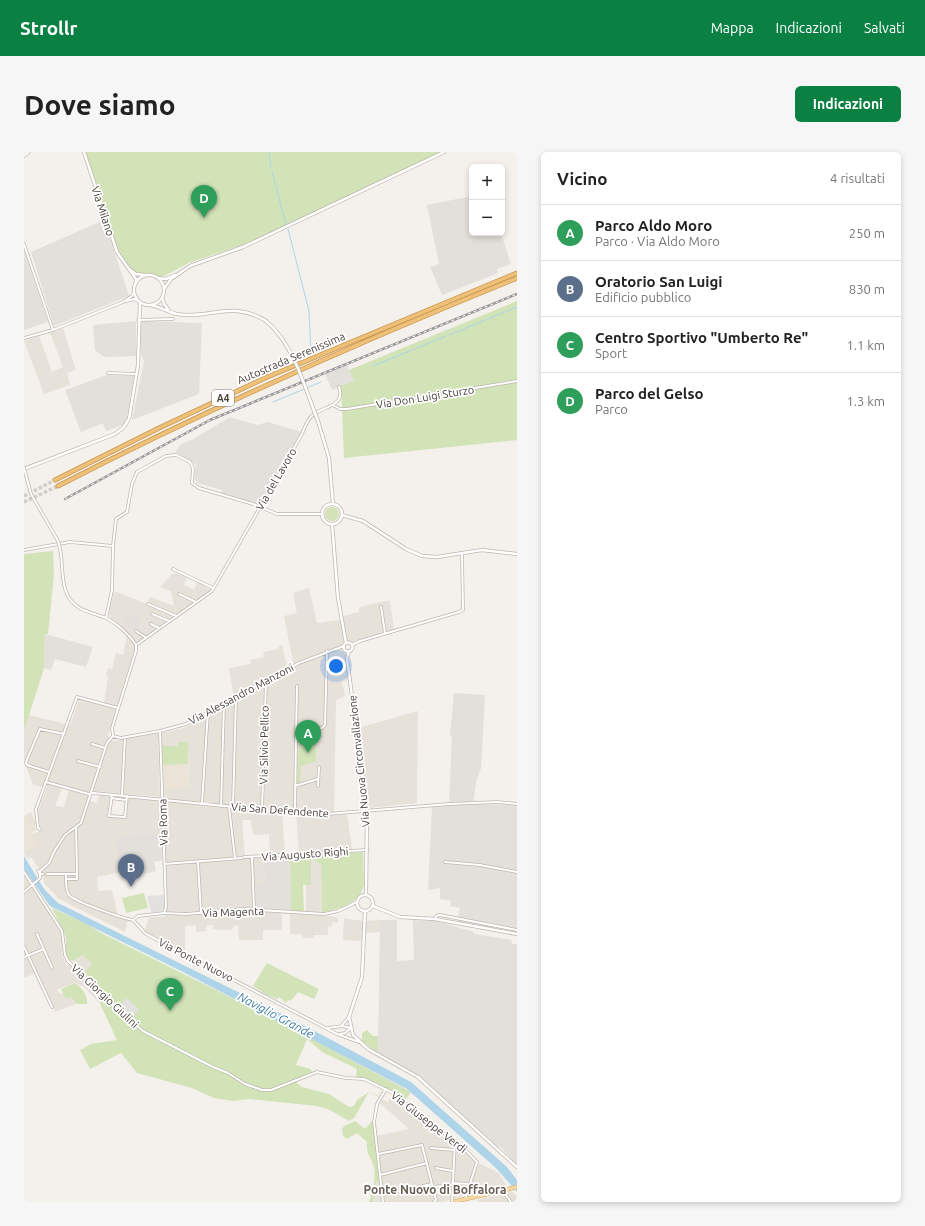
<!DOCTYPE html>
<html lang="it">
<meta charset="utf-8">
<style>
:root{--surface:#fff;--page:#f6f6f6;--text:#222;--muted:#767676;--line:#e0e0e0;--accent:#0b8043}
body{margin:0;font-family:Ubuntu,sans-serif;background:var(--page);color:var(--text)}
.controls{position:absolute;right:12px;top:12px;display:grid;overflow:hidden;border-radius:6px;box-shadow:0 2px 6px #0003}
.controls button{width:36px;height:36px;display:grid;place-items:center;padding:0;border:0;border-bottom:1px solid var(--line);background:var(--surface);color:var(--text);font:20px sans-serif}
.you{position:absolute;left:312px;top:514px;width:14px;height:14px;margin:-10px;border:3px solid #fff;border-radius:50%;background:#1a73e8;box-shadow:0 0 0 6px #1a73e833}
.badge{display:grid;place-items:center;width:26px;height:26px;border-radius:50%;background:var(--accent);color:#fff;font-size:13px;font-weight:700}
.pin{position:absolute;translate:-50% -33px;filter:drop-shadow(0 1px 2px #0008)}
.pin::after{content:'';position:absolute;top:21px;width:14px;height:12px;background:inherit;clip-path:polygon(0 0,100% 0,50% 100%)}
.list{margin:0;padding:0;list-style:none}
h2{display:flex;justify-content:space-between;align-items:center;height:52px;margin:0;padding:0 16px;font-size:17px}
h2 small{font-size:13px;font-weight:400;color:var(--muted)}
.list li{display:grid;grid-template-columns:26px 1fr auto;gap:12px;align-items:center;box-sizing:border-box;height:56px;padding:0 16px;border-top:1px solid var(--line)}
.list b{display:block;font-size:15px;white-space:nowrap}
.list p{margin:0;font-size:13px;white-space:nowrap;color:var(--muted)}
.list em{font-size:13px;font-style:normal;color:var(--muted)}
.map{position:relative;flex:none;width:493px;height:1050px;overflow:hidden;border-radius:6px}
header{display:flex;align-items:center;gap:24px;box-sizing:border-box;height:56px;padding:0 20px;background:var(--accent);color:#fff}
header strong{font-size:19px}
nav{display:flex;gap:22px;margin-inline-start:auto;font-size:14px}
.intro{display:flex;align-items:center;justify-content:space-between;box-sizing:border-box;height:96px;padding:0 24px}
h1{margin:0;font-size:28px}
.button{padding:10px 18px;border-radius:6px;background:var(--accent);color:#fff;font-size:14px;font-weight:700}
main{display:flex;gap:24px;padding:0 24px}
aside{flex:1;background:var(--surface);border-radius:6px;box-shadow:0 2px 6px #0003}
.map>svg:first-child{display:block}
.residential{fill:#e7e2d9}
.industrial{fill:#e3e0dc}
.education{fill:#ebe4d6}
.green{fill:#d2e3b8;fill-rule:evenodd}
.parking{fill:#e3e1df}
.water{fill:#aed4e9}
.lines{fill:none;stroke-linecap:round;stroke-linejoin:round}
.stream{stroke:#aed4e9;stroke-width:1}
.motorway-tunnel{stroke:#d1cdc7;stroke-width:3.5;stroke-dasharray:3.5 2;stroke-linecap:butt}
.minor-casing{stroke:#beb7ae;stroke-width:3.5}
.tertiary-casing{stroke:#beb7ae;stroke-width:4}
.primary-casing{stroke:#d7b475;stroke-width:4.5}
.motorway-casing{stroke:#cc964c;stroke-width:5}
.minor{stroke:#fff;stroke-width:2}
.tertiary{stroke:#fff;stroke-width:2.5}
.primary{stroke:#f3d8a4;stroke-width:3}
.motorway{stroke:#eec17b;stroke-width:3.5}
.rail-casing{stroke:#989898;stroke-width:2.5}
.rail{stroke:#fff;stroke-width:1;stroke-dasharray:3;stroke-linecap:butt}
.minor-bridge-casing{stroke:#beb7ae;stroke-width:3.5;stroke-linecap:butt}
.tertiary-bridge-casing{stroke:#beb7ae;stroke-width:4;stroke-linecap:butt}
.minor-bridge{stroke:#fff;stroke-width:2}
.tertiary-bridge{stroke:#fff;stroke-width:2.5}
.labels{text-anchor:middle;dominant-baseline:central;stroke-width:3.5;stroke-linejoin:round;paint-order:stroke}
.shield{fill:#fff;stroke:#7e7a74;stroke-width:1}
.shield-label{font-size:10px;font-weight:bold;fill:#474139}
.street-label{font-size:11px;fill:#474139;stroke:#fff}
.water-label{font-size:12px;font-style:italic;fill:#3c7ba0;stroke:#fff}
.neighbourhood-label{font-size:12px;font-weight:bold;fill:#695e52;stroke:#fff}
</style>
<header>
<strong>Strollr</strong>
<nav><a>Mappa</a><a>Indicazioni</a><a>Salvati</a></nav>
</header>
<div class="intro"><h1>Dove siamo</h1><a class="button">Indicazioni</a></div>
<main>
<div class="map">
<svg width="493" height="1050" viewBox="0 0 493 1050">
<rect width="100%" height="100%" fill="#f4f0eb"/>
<!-- residential -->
<path class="residential" d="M39,176L52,218L43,221L46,233L20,242L0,189L15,184L28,220L39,215L26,181Z
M152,421L163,425L160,433L170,438L174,430L187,438L111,493L110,499L84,584L88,589L134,581L136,645L70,639L65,641L21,628L18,635L9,633L2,614L4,612L0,611V579L5,563L46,573L56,545L80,551L84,525L82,524L84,516L88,517L92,501L99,503L103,484L109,491H112L86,467L85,459L90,439L123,452L126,445L150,454L147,439L136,435L148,422Z
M285,436L293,471L316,468L319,464L335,460V455L366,448L370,478L329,490L320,488V492L316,494L322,503L325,528L318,530L321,544L312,548L310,661L311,663L323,662L328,697L275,701L272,660L258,659L261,702L246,703L245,682L229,683L227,668H218L221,706H239L241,732L230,733L232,758L304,764L339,769L356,768V780L338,781V789L319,788L320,766L314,765V771L308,770V775L304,774V783H290V786H279L278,782H266V762L258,761V778H239V788H215L214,773L209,774V776L206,778H193V777H189V773H183L182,779L172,780V773L161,774V801L120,780L125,765H140L143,760L140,637L165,635L164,591L154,594H138L137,581L160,576L210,548L205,516L227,512L226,508L240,505L239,500L255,497V494L258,493L264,518L270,515L260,464L273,461L269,441Z
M394,559L393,651L345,656L342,637L345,632L341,630L334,576Z
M24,632L38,636L31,654L40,655L45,638L66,644L65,648L72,651L76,642L87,643L83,664L102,666L104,645L137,649L138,682H110L108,687H103V684H93V713L106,711L107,718L73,725L74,739L88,738L94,764L104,767L101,780L35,747L32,745L33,744L20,732L18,716L15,717L7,705L4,707L0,702V664L7,660L12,672L10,674L12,678L8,680L10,682L16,678L14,658Z
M286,706L297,713L298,761L282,760V733L287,732Z
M0,724L32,772L39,785L38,802L43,814L59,803L68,812L64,829L81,846L76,852L60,835L51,831L34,837V840L47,845L52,852L31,860L14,820L0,826Z
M368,943L423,988L433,991L452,1010L475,1021L483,1035L440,1044L419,1050H349L352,1030L358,1029L353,984L385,977L356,951L358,947L364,950Z
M487,1039L493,1044V1050H455L453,1048Z"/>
<!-- industrial -->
<path class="industrial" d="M448,44V81H477L487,112L473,117L474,121L418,143L406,115L415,112L403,53Z
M80,68L105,144L30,174L7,100Z
M0,98L24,170L0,178Z
M112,169V204L80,205L71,198L69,173Z
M117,169L178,171L175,242L108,268L120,209L117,203Z
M323,213L330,229L308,238L301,222Z
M83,223L110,224L102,272L82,279L79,271L57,280L41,238Z
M206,265L233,273L244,270L278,280L234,353L197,341L198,338L173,331L170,326L172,313L151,300L157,292L168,288Z
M110,459L117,462L111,480L105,477L102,471L103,467L99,465L100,463L107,466Z
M21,482L69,495L62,515L31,507L27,518L20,516Z
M430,541L461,543L457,616L452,630L449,652L493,653V780L433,769L436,756L426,754L427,749L416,747V736L404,738L408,654L425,652L428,584H426Z
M110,682H137L138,708L130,710L132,719L120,722L117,710L93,713V684H103V687H107Z
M239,706H266L267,758L232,756L230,732H241Z
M356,768H373V809L390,808L389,768L412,769L450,780V782L487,788L488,792H493V1013L476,994L474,995L460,983L394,923L354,901Z"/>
<!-- education -->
<path class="education" d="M164,612L165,636L140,637L139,613Z
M3,663L6,670H12L10,674L12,678L8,680L9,684L14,693L0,701V664Z"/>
<!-- green -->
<path class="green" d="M61,0H418L224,91L165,111L138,125L111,120L98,107L90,90Z
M493,149V288L320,306L317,234L330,229L325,218Z
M301 362a7 7 0 1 1 14 0a7 7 0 1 1-14 0Z
M29,399L30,423L24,482H21L20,516L0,579V402Z
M292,579V609L277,614L276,631L273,632L275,585Z
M154,590H164V612L139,613L138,594H154Z
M339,700L340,733L337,741L330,749L319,755L298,761L297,713L287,706V733H279L280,760L267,758L266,706Z
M120,741L124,756L102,761L98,746Z
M28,756L65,773L77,781L262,873L387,940L381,948L358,934L355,945L345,940L330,966L325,969L306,958L293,954L226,947L209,949L190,946L168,936L113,921L97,901L66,917L56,898L67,892L93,888L76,852L81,846L64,829L66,826L61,820L68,812L59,803L49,809L45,808L42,802V785ZM283,887L298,900L333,917L332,925C317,928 303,918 288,920L287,917L272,913ZM294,921L323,927L340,928L357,936L355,944L345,940L333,948L330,954L325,955L305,942L278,935L271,929Z
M243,811L295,837L290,847L274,840L267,849L264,848L262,851L255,845L253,847L241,842L229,834Z
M51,831C58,836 64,843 63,852H52L47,845L42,847L37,837Z
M343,878L349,884H354V901L338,889V881Z
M349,968L356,1030H352L349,1050H345C349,1041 352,1025 350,1015C347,1004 342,1003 343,990L333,981L323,987L319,984L318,977L320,974L331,969L341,977Z"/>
<!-- parking -->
<path class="parking" d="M140,743V757L135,760H127L123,744Z
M102,846L115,857L107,866L93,854L95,855Z"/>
<!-- water -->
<path class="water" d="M0,704L20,737L34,751L260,863L387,930L483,1015L493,1028V1040L472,1016L383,937L159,820L26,754L0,717Z"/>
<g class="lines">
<!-- stream -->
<path class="stream" d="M245,0L247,16
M248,19L262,73
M264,77L285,159L287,203
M425,183L493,155
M349,214L422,184
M249,250L297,230"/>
<!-- motorway-tunnel -->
<path class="motorway-tunnel" d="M0,344L31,328
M0,350L34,334"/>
<!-- minor casing -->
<g class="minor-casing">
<path id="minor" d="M0,92L29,178
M102,149L110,147L114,149
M114,168L149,167
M0,186L29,178L99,150L108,144L110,140
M84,221L112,222
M309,253L316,257H323L493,229
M3,327L7,342L34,389
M35,393C40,409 36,428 43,442C51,459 67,460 82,466C92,471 106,483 112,493
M0,398L46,390L89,394
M149,417L189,436
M155,442L172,450
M124,452L152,464
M357,455L361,481
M128,462L145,469
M82,466L88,438L89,394L92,367L103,360L108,332L113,320L142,304L152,303L166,310L169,316L168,331L175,336L229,352L253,362H299
M127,472L135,476
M112,479L121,485
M112,493L188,439L278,282C281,275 283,267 289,263C300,254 322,254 315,235
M328,493L336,489L435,460L439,458L438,402
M136,579L142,755L140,761
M89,584L97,586L136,579L162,572L275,511L320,494
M272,584L273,534
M68,592L81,596
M54,609L76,615
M25,620L3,613L2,610L16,577L40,582
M22,630L65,642L70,641L291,663L425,652L473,650L493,652
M271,634L294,627
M294,634L295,615
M88,643L85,664L101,665L103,644
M98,643L101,585
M87,646L102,648
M178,651L184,560
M197,654L200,551
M205,655L211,706
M209,655L212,545
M238,658L242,529
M271,662L272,584L298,576L301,573L303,499
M52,675L53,722
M16,677L14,676L12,657L53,545L94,556
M220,705L343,698
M228,705L230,757
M421,710L456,713L493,720
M174,711L177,761
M140,712L218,706
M14,719L16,722H19
M0,720L38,779L41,803L44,809L81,846L119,879L189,915L204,921L221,932L238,938H247L293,920L322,926L340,927L369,941L413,977L436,992L453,1010L441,1047
M23,722H53V727H42V722
M42,727C42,732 42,739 45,743C51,750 98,766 109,768
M0,740L16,726V719L25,711L31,698L41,683L57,671L83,591L89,584L88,576L112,499V493
M411,767L412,764L416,763L493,778
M109,768L122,782L313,882L335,890
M109,768L114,764L140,761L162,762L220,757L300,762L314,759L333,750
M13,782L28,816
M0,795L28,855
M0,805L20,797
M318,873L325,865
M304,876L319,874L326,876
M316,882L321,881L326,877
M407,996L430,998
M354,1002L398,993L412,1048L410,1050
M412,1016L429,1019
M356,1023L403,1011
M428,1031L446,1032
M409,1035L428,1033
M479,1039L487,1050
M358,1043L408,1032
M359,1050L350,970L353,952L362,937
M428,1050L431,989"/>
</g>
<!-- tertiary casing -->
<g class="tertiary-casing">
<path id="tertiary" d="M60,0L93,100L112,127V131
M0,4L5,0
M105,117L112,122L121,123
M110 138a15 15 0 1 1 30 0a15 15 0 1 1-30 0Z
M134,126L142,127L151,123
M140,137L147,127L166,114L219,95L420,0
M138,145L140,152L144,157
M127,153C136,155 144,160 153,162C187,168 207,147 242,169
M294,269L305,306L309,352
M0,317L91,282L99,276L105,267L114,213L116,150
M298 362a10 10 0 1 1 20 0a10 10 0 1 1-20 0Z
M318,363L339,369L382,397L398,404L413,405L458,398L493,402
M308,372L314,446L322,491
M319.5 495a4.5 4.5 0 1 1 9 0a4.5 4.5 0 1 1-9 0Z
M325,499L323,506L343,659L342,742
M333 751a8 8 0 1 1 16 0a8 8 0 1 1-16 0Z
M349,754L376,765L411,767L493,782
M341,759L338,825L325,865L329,883L344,897L394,925L493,1015"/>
</g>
<!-- primary casing -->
<g class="primary-casing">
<path id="primary" d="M429,1050L493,1035"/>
</g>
<!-- motorway casing -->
<g class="motorway-casing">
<path id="motorway" d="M31,328L133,277L241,226L493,121
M34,334C184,257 337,189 493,126"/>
</g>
<!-- minor -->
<use href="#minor" class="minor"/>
<!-- tertiary -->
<use href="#tertiary" class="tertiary"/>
<!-- primary -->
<use href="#primary" class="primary"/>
<!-- motorway -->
<use href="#motorway" class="motorway"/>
<!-- rail casing -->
<g class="rail-casing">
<path id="rail" d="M41,347L186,268L493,142"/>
</g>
<!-- rail -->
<use href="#rail" class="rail"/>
<!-- minor-bridge casing -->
<g class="minor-bridge-casing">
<path id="minor-bridge" d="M0,316L3,327
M34,389L35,393"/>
</g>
<!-- tertiary-bridge casing -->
<g class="tertiary-bridge-casing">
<path id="tertiary-bridge" d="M242,169C270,192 281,237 294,269"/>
</g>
<!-- minor-bridge -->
<use href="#minor-bridge" class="minor-bridge"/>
<!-- tertiary-bridge -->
<use href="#tertiary-bridge" class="tertiary-bridge"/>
</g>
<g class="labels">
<!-- shield labels -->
<rect class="shield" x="188" y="238" width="22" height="16" rx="3"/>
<g class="shield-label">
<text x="199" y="246">A4</text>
</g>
<!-- street labels -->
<g class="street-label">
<text transform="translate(79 59) rotate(72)">Via Milano</text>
<text transform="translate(267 206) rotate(-23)">Autostrada Serenissima</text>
<text transform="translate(401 245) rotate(-9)">Via Don Luigi Sturzo</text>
<text transform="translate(252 327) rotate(-60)">Via del Lavoro</text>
<text transform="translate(217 542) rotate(-28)">Via Alessandro Manzoni</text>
<text transform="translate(240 593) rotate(-89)">Via Silvio Pellico</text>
<text transform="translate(335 609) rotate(-96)">Via Nuova Circonvallazione</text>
<text transform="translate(256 658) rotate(4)">Via San Defendente</text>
<text transform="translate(139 670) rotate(-92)">Via Roma</text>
<text transform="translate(281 702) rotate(-4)">Via Augusto Righi</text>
<text transform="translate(209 760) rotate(-2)">Via Magenta</text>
<text transform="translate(172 808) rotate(27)">Via Ponte Nuovo</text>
<text transform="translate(81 844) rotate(43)">Via Giorgio Giulini</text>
<text transform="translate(405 970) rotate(38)">Via Giuseppe Verdi</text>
</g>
<!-- water labels -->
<g class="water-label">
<text transform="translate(252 863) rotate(28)">Naviglio Grande</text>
</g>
<!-- neighbourhood labels -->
<g class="neighbourhood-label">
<text x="411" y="1037">Ponte Nuovo di Boffalora</text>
</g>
</g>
</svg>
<div class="controls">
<button>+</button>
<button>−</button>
</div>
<div class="you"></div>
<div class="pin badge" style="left:284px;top:601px;background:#2e9e5b">A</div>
<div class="pin badge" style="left:107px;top:735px;background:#5c6f8a">B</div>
<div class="pin badge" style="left:146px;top:859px;background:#2e9e5b">C</div>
<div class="pin badge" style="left:180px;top:66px;background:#2e9e5b">D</div>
</div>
<aside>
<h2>Vicino<small>4 risultati</small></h2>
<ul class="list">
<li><span class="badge" style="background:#2e9e5b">A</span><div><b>Parco Aldo Moro</b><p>Parco · Via Aldo Moro</p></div><em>250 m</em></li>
<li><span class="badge" style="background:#5c6f8a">B</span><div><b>Oratorio San Luigi</b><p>Edificio pubblico</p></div><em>830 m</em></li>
<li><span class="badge" style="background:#2e9e5b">C</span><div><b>Centro Sportivo &quot;Umberto Re&quot;</b><p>Sport</p></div><em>1.1 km</em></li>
<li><span class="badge" style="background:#2e9e5b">D</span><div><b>Parco del Gelso</b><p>Parco</p></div><em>1.3 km</em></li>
</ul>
</aside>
</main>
